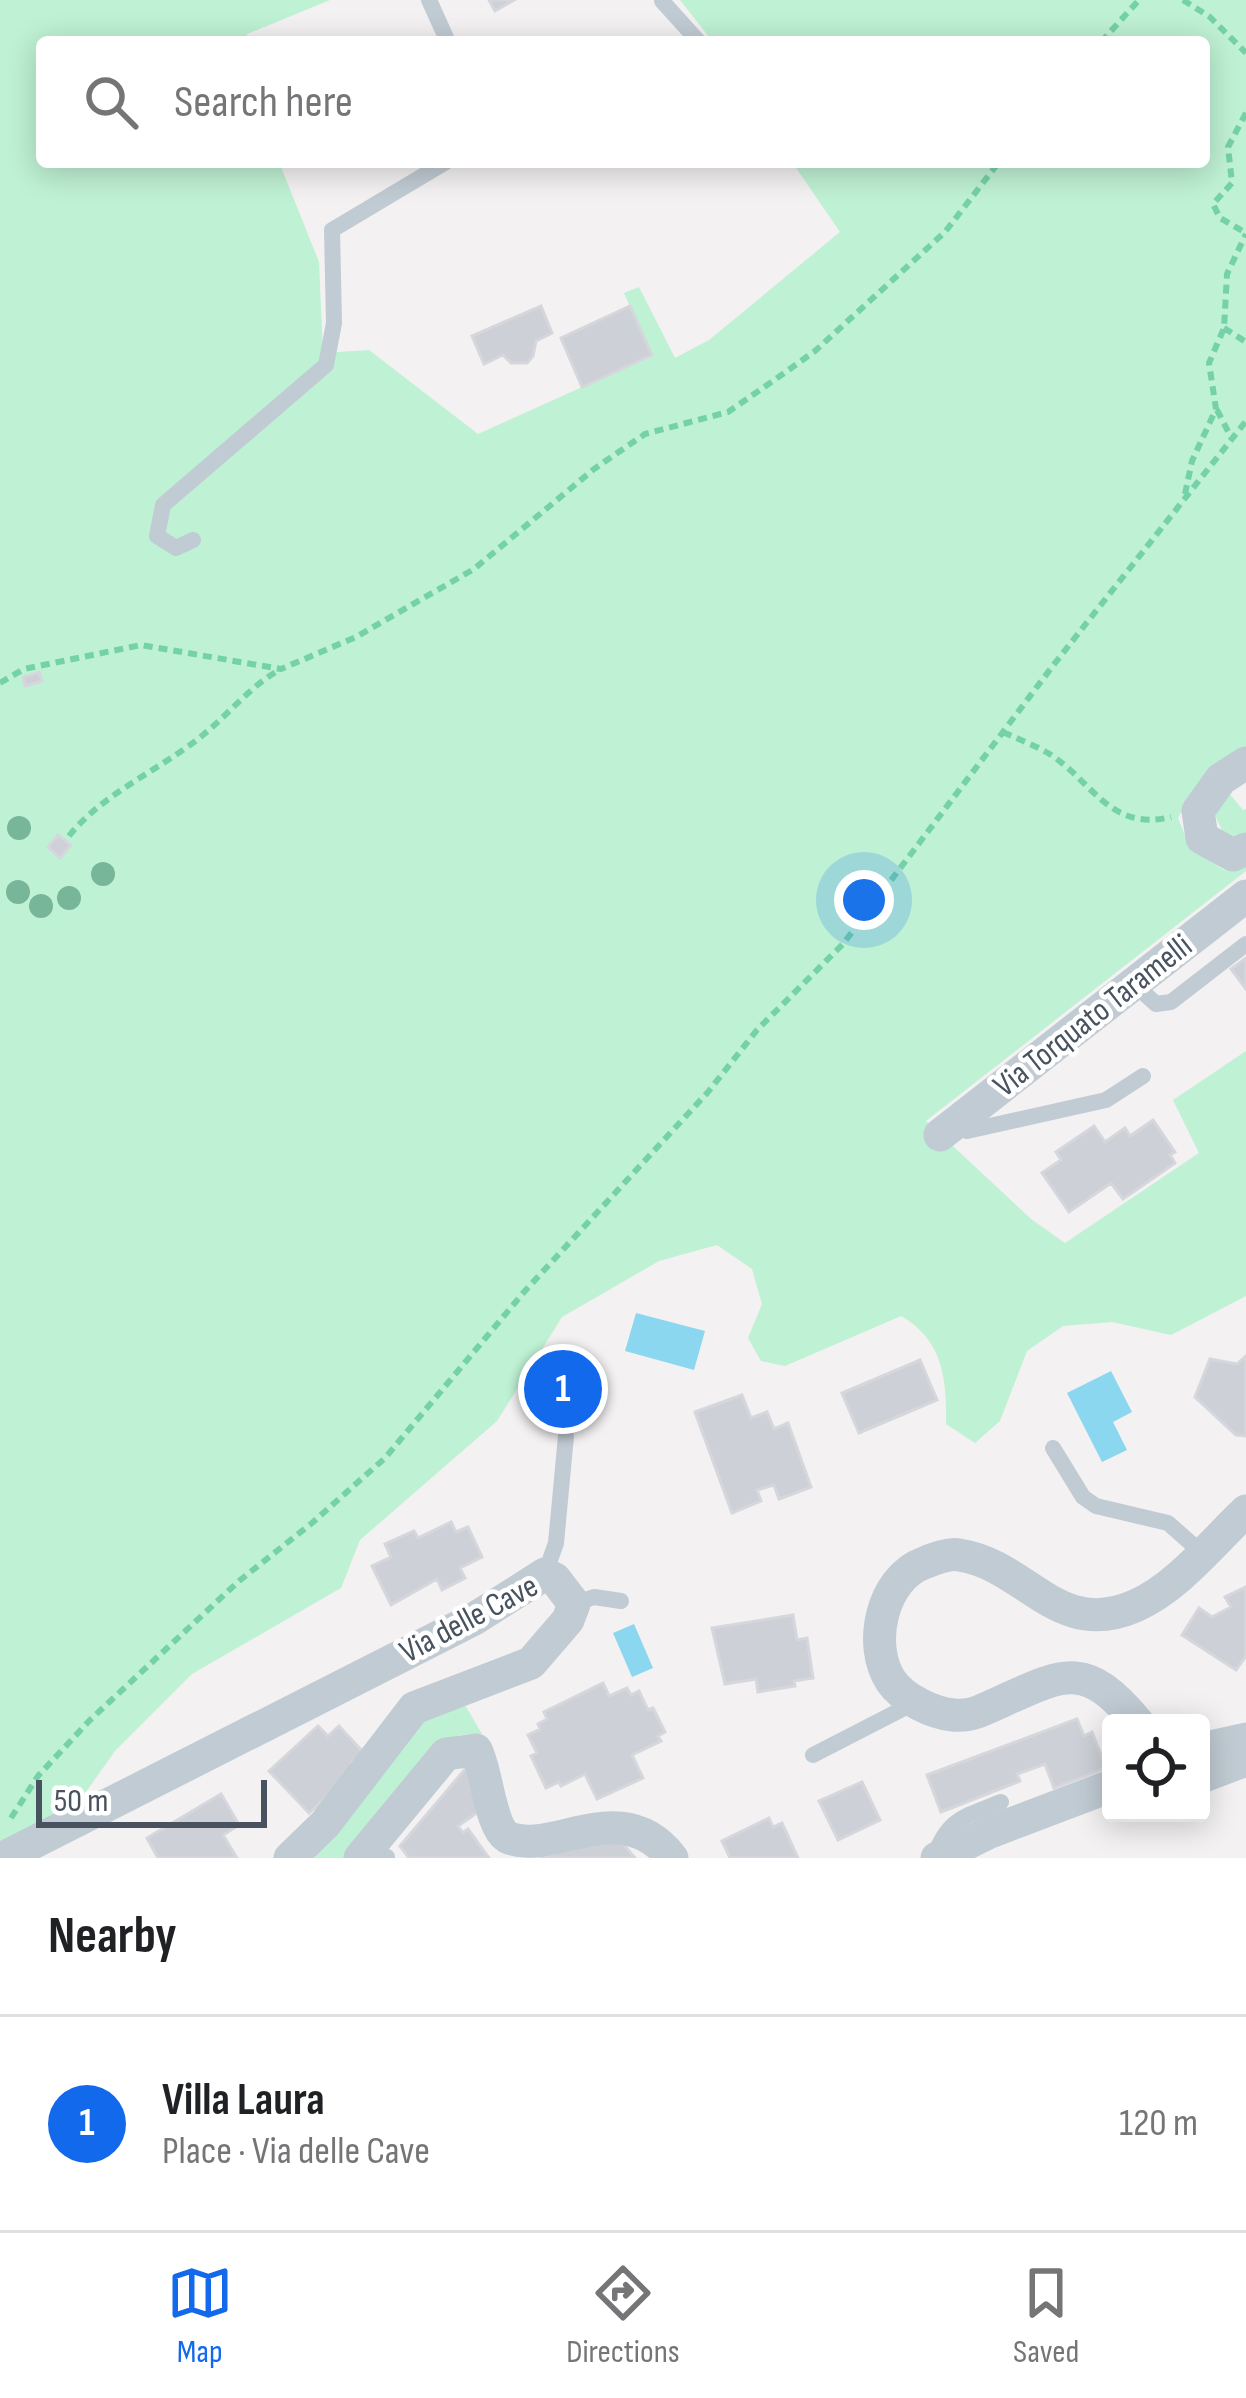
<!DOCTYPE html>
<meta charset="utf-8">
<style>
:root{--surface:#fff;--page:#f2f2f2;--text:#202124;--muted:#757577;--line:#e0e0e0;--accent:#1269ec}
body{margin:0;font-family:"Sofia Sans Condensed",sans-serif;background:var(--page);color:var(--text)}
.controls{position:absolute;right:36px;bottom:36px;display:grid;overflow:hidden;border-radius:12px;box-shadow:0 6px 30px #0003}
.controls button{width:108px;height:108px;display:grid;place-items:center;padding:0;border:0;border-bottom:3px solid var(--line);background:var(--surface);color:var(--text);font:60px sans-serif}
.scale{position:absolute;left:36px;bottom:30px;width:231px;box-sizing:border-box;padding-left:12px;border:6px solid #48535f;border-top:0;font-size:33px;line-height:42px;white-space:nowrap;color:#48535f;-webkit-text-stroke:9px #fff;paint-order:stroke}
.you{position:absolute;left:864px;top:900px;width:42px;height:42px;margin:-30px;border:9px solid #fff;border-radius:50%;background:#1a73e8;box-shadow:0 0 0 18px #1a73e833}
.badge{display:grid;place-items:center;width:78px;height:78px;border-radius:50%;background:var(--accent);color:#fff;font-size:39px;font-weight:700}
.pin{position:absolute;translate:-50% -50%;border:6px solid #fff;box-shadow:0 3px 12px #0006}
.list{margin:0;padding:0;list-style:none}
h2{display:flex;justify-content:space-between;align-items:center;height:156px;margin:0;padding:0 48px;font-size:51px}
h2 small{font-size:39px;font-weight:400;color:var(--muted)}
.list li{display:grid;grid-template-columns:78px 1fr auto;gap:36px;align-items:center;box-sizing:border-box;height:216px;padding:0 48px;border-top:3px solid var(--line)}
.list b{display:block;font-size:45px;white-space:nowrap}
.list p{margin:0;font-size:39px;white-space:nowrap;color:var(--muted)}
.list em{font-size:39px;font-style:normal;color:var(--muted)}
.icon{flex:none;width:66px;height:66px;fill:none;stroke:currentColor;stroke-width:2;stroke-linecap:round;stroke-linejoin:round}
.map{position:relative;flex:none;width:1246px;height:1858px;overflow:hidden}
.search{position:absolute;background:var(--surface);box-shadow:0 6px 30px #0003;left:36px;right:36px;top:36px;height:132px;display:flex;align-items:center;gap:30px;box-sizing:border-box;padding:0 42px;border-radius:12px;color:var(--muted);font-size:45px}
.sheet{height:372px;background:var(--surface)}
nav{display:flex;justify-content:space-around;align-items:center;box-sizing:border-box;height:168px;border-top:3px solid var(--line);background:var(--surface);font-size:33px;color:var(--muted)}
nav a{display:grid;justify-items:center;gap:6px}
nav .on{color:var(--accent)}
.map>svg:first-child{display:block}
.green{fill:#bff1d4}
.water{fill:#8bd7f0}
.building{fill:#cdd0d6;stroke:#d5d7dd;stroke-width:3}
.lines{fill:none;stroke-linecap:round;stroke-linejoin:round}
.path{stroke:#75d1a7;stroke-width:6;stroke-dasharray:9 6;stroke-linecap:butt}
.lane{stroke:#c1cbd3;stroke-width:16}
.street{stroke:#c1cbd3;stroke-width:33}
.tree{fill:#78b699}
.labels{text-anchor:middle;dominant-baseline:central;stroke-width:9;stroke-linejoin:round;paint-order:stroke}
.street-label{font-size:33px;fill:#48535f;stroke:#fff}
</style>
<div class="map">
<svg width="1246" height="1858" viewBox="0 0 1246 1858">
<rect width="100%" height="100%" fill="#f3f1f1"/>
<!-- green -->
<path class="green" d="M0,0H330L247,34L248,42H42V162H279L319,262L323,353L369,350L478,434L651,356L624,293L639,287L675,358L709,340L840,232L792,162H1204V42H713L680,0H1246V747L1191,794L1178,818L1190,848L1224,870L1246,867V871L926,1121L1031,1219L1065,1243L1199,1153L1173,1100L1246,1051V1296L1171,1335L1112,1322L1063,1326L1027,1351L1000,1421L975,1443L946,1424C947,1379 943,1340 901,1316L785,1366L761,1361L748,1338L762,1304L752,1269L717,1245L659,1261L562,1317L497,1421L360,1540L341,1588L192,1674L115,1751L66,1820L0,1857Z
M1229,793L1243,810L1246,809V837H1225L1215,815Z
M462,1700L482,1734L460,1735L441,1746L349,1858H311L414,1725Z"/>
<!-- water -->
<path class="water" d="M636,1313L705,1331L694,1370L625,1351Z
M1111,1371L1132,1412L1113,1422L1127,1450L1102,1462L1067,1393Z
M634,1624L653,1668L632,1677L613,1633Z"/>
<!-- building -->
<path class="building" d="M489,0H514L495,11Z
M541,306L552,333L536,341L533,356L527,363H511L503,355L484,364L472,336Z
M630,306L652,355L582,387L561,338Z
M39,672L42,681L25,686L23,677Z
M58,835L71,845L60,858L48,847Z
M1246,958V989L1231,969Z
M1153,1120L1175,1152L1170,1155L1175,1163L1123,1199L1111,1183L1069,1212L1042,1173L1061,1160L1056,1152L1094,1126L1105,1142L1125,1128L1130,1136Z
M1246,1356V1436L1236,1435L1195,1397L1210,1359L1237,1364Z
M920,1360L937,1400L859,1433L842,1393Z
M542,1361H584L583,1417H541Z
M742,1395L751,1418L767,1412L774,1429L788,1423L811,1487L779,1499L774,1485L757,1490L761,1501L732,1513L695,1412Z
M451,1522L456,1532L468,1527L482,1557L460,1568L465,1578L442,1590L437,1579L391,1605L372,1566L391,1557L385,1544L414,1531L418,1538Z
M1246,1587V1656L1236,1670L1182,1635L1199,1608L1212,1617L1231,1607L1225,1597Z
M793,1615L797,1640L807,1638L813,1678L794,1681L795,1686L758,1692L756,1679L725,1684L712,1628Z
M603,1683L609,1696L627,1688L631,1695L639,1691L648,1710L653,1708L665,1732L658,1736L661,1741L632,1755L643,1778L597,1799L585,1774L561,1786L559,1782L546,1788L531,1756L537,1753L528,1735L540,1729L538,1724L547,1719L544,1712Z
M1077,1719L1084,1736L1092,1732L1106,1768L1054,1788L1045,1764L1017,1774L1020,1781L941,1812L927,1775Z
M318,1726L328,1736L339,1726L363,1752L351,1763L357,1769L309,1813L269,1771Z
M466,1768L481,1810L458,1826L463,1833L468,1829L489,1858H409L400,1846Z
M862,1782L880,1820L838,1840L819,1801Z
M221,1794L239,1825L223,1835L237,1858H158L147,1838Z
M769,1818L773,1827L782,1823L798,1858H730L722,1841Z
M618,1838L635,1858H541L544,1856Z"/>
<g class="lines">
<!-- path -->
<path class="path" d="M1183,0L1210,17L1246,53
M1101,42L1139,0
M1246,113L1228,147L1232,183L1213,204L1220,218L1246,233
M1224,328L1246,342
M1217,410L1232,439
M1185,494L1192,461L1216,409L1209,363L1224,328L1227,274L1246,234
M0,683L24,669L141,645L281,669L356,637L474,569L594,469L645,434L728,412L773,381L815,351L945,232L999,162
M1003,732C1018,739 1034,745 1048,753C1092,780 1109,832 1171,817
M69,836C103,793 160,770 203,735C230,713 250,686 281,669
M11,1818L38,1776L90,1720L239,1581L312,1523L385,1458L524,1292L708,1092L757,1030L843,944L1055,663L1246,421"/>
<!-- lane -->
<path class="lane" d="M429,0L448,42
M662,1L699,42
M193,540L176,548L157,536L163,505L326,365L334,323L332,230L446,162
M1134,984L1156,1004L1171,1002L1246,944
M960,1121L967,1131L1106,1100L1143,1076
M1053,1448L1083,1497L1096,1506L1168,1523L1202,1553
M545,1574L556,1543L566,1436
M574,1604L594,1597L621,1601
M813,1755L918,1701
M934,1857C948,1818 964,1817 1001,1802
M386,1858L387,1857"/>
<!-- street -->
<path class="street" d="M1246,763L1221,779L1198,811L1202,838L1233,855L1246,849
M940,1135L1246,896
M1138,1723C1085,1659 1064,1673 996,1704C980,1711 970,1717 953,1715C933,1713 903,1699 891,1681C867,1645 882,1578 924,1563C934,1559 949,1553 959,1555C1027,1565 1057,1640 1135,1606C1178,1587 1213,1542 1246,1511
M1201,1749L1246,1739
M1201,1777L1246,1760
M3,1858L474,1619L545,1574L555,1579L574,1604L568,1620L531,1663L414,1708L325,1824L290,1858
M360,1858L446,1754L476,1750C487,1771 490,1826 507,1837C551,1858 621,1792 672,1858
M937,1858L990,1832L1111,1786"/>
</g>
<!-- trees -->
<g class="tree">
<circle cx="19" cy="828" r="12"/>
<circle cx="103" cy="874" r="12"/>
<circle cx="18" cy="892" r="12"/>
<circle cx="69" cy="898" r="12"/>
<circle cx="41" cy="906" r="12"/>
</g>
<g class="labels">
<!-- street labels -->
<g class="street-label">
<text transform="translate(1093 1016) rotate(-38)">Via Torquato Taramelli</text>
<text transform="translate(469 1619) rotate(-28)">Via delle Cave</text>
</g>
</g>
</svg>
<div class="controls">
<button><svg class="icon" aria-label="locate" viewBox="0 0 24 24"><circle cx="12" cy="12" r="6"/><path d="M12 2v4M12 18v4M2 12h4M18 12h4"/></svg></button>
</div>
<div class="scale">50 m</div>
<div class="you"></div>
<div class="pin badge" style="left:563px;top:1389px">1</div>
<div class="search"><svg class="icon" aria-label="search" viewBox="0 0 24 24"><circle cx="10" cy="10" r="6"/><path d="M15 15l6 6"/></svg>Search here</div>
</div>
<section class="sheet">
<h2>Nearby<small></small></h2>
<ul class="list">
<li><span class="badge">1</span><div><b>Villa Laura</b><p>Place · Via delle Cave</p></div><em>120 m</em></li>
</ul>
</section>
<nav>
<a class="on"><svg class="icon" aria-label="map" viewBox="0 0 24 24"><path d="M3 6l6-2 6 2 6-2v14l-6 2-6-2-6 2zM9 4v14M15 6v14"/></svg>Map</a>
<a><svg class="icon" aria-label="directions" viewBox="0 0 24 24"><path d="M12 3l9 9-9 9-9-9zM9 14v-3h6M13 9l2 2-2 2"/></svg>Directions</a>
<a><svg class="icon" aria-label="saved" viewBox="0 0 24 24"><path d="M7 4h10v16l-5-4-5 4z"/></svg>Saved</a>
</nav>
